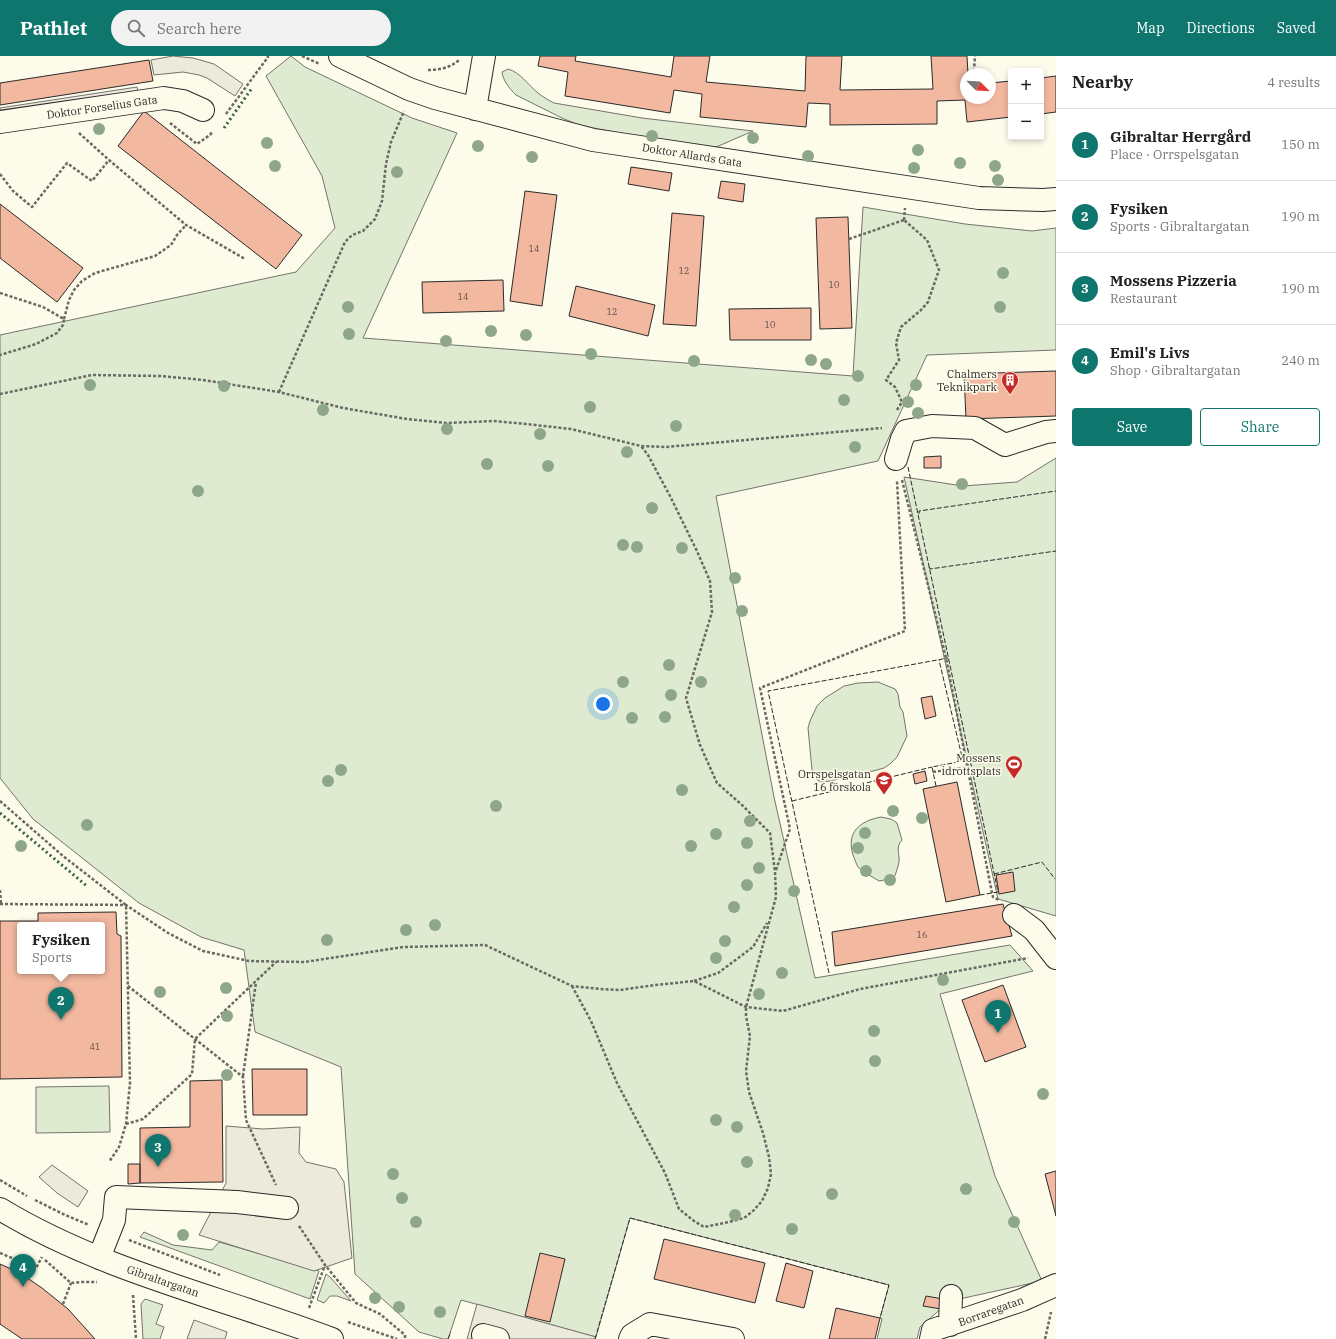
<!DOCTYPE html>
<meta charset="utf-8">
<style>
:root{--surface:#fff;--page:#f2f2f2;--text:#222;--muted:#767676;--line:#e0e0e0;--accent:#0f766e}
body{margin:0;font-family:"IBM Plex Serif",serif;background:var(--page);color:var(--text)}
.controls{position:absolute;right:12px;top:12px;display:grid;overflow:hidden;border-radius:4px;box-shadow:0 2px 6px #0003}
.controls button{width:36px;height:36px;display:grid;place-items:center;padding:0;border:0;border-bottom:1px solid var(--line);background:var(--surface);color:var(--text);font:20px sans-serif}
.compass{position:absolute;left:960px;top:12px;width:36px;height:36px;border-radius:50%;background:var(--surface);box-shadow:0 2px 6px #0003;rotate:114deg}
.you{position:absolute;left:603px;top:648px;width:14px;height:14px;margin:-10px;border:3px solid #fff;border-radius:50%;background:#1a73e8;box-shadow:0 0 0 6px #1a73e833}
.badge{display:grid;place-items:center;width:26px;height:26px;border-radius:50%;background:var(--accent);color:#fff;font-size:13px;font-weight:700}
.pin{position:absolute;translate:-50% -33px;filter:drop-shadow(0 1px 2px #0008)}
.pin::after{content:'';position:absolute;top:21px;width:14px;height:12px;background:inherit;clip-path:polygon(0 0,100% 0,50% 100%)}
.popup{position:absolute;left:17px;top:866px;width:88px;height:52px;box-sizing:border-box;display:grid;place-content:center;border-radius:4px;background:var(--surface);filter:drop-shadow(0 1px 3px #0005);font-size:13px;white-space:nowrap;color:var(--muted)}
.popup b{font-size:15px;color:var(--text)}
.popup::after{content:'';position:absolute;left:50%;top:100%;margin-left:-8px;border:8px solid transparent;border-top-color:var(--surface)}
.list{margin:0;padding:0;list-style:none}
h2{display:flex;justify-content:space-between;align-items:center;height:52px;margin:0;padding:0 16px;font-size:17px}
h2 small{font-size:13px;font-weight:400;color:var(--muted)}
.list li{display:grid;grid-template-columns:26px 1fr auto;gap:12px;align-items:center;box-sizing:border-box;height:72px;padding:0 16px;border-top:1px solid var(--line)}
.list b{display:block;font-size:15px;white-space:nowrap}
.list p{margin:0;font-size:13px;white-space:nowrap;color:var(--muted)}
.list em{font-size:13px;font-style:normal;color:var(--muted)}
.actions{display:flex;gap:8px;padding:12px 16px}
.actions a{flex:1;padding:9px 0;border:1px solid var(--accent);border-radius:4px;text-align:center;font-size:14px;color:var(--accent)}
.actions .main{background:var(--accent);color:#fff}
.icon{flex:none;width:22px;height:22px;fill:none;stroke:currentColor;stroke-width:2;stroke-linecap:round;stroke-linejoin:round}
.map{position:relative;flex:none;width:1056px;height:1283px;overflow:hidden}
header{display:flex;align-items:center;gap:24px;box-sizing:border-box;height:56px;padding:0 20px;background:var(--accent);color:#fff}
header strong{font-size:19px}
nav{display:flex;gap:22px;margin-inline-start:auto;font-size:14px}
.search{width:280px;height:36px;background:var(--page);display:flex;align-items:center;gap:10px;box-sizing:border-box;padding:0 14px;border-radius:22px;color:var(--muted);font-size:15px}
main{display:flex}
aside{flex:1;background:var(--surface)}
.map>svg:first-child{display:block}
.green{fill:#deebd1;stroke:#74746e}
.parking{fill:#eceadb;stroke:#74746e}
.building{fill:#f2b8a0;stroke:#2b2b2b;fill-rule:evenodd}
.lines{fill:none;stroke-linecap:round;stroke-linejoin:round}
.minor-casing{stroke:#2b2b2b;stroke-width:24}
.path{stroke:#6a6964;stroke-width:2.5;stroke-dasharray:3 2;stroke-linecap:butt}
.minor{stroke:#fdfbea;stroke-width:22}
.hedge{stroke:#34623c;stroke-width:3;stroke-dasharray:2 3;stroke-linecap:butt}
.fence{stroke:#2b2b2b;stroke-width:1;stroke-dasharray:5 2;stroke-linecap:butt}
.tree{fill:#8ea78a}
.labels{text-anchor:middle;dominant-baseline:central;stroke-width:3;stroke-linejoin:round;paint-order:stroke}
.number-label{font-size:9px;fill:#5d4e48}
.street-label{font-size:11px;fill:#2b2b2b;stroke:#fdfbea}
.poi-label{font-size:11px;fill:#2b2b2b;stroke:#fdfbea;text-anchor:end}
</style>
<header>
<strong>Pathlet</strong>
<div class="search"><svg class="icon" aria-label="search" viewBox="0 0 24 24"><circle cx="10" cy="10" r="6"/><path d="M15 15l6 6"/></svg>Search here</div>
<nav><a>Map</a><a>Directions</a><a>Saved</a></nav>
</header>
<main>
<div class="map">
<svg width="1056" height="1283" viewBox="0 0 1056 1283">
<rect width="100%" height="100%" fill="#fdfbea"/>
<!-- green -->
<path class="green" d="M291,0L305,11L412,62L457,77L363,282L853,320L863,151L965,168L1032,175L1056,172V294L927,299L878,405L716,440L774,741L815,922L1010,889L1033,915L940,938L995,1120L1042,1225L950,1245L920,1271L917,1283H877L882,1263L880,1262L889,1229L630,1162L596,1281L461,1244L448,1283H443L419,1276L355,1218L341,1011L255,976L244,894L201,881L139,847L33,763L0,722V279L296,216L335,172L322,120L266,20Z
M508,13C520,16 528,29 538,37C543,41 548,44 554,47L642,62L753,75L714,92L637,80L594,72L577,68L564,63L516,39C510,33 503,25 502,16Z
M1056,402V860L998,843L904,421L963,430L1017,426Z
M878,626L895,633L898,638L900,651L903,656L907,680L897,701L890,708L884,712L873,715L857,717L831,725L821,726L816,723L812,714L808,672L810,665L817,650L825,642L844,630L858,627Z
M881,761L891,763L897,767L902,784C895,791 900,798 899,806C898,811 896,817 894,822L879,825C873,821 864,817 858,811C856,808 855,803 853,799C846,776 860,765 881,761Z
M109,1030L110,1076L36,1077V1031Z
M144,1176L173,1189L212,1194L219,1186L319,1215L310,1243L140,1181Z
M326,1218L330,1221L351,1245L337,1240H330L324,1247L317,1244Z
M145,1243L163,1249L156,1268L164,1271L160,1283H143L141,1248Z"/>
<!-- parking -->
<path class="parking" d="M173,0L193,2L214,8L243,28L235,40L207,22L199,19L183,16L154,19L151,4Z
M137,31L138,36L0,57V52Z
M226,1070L263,1073L300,1071L299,1097L306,1106L336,1113L344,1126L352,1202L314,1215L199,1179L226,1127Z
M52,1109L88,1135L78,1151L57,1137L39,1121Z
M477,1248L596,1281L595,1283H467Z
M194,1264L227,1276L225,1283H187Z"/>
<!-- building -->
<path class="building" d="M540,0H576L575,5L671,21L674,0H710L706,26L805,35L806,0H842L840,34L933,33L931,0H967L968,18H966V42H990V27L1011,25V61L967,66L965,44L937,45V68L830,69V48L808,47L806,71L700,61L702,38L674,34L670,57L565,40L568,16L538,10Z
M149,4L153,25L0,49V27Z
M1056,20V56L1041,58V22Z
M144,55L302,179L276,213L118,90Z
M631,111L672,117L669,135L628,128Z
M721,125L745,128L743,146L718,142Z
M525,135L557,139L542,250L510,245Z
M0,148L83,212L57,246L0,202Z
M672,157L704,160L696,270L663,268Z
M848,161L852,272L820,273L816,162Z
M503,224L504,255L423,257L422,226Z
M576,230L655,249L648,280L569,260Z
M811,252V284H730L729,253Z
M1056,315V360L966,363L964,318Z
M941,400V412H924V401Z
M932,640L936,660L925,663L921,642Z
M925,715L927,725L915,728L913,718Z
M957,726L980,839L946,846L923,733Z
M1013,816L1015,835L999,838L996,819Z
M1003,848L1012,880L835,910L832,876Z
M116,856L117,878L121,880L122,1021L0,1023V865H38V857ZM20,869H102V915H20Z
M1003,929L1026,991L985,1006L962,944Z
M252,1013H307V1059H253Z
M222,1024L223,1126L140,1127V1072L190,1071V1025Z
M128,1108H140V1127L128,1128Z
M1056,1115V1160L1045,1118Z
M664,1183L765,1207L755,1247L654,1223Z
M540,1197L565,1203L550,1266L525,1260Z
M786,1207L813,1215L804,1252L776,1245Z
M0,1208L20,1217L42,1232L68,1253L95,1283H22L0,1268Z
M926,1240L943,1243L941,1253L923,1250Z
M836,1252L880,1262L875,1283H829Z"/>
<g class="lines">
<!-- minor casing -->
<g class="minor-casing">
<path id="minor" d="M340,0L409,33L435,42L593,84L979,142L1043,144L1056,143
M475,53L484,0
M0,66L164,42L183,45L203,54
M896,403L902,383L906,375L932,370L975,372L1005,389L1046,376L1056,375
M1014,859L1034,874L1056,902
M0,1153C102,1215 221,1241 332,1283
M99,1202L114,1164L116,1141L237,1146L287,1152
M950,1269L951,1240
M483,1279L498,1283
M630,1283L632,1279L650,1268L733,1283
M931,1283L933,1274L1022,1244L1056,1229"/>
</g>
<!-- path -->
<path class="path" d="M302,0L320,8
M428,14C439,14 451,12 460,3
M969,18L974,14L975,0
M226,58L268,1L267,0
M170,67L197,88L210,79L213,75
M79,77L109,104L186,169L245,203
M0,118L13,135L32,151L67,107L92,125L109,104
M904,164L905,152
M849,183L904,164
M0,237L43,251L64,263L63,269L57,277L36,288L0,299
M64,263L69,244L74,234L82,225L95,217L155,200L171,189L177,179L186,169
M279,336L345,186L352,179L363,175L375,163L382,145L386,108L391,86L404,55
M0,338L92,319L161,320L203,324L279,336L343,352L407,363L447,367L494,365L526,368L571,373L641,390L666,391L882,372
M897,354L902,346L895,331L886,324L899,304L896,287L901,271L921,254L928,246L939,214L927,184L904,164
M902,424L946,602L992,837L993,841L999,844
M933,716L968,711
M0,745L63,800L126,849L130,1027L126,1068L119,1091L109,1106
M776,814L790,773L760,632L905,575L897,425
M0,834L1,848
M0,848L126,849L168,877L203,895L249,905L305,906L403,891L485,889L572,930L600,933L620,934L655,929L694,925L746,951L783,955L860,933L1028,902
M694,925L718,917L753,891L767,867
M128,930L243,1021L246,1064L276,1129
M572,930L591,965L617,1027L665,1117L679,1153L694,1165L704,1171L729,1166L744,1162L753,1155L762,1145L768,1132L771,1118L769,1101L763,1077L749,1036L746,1015L750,980L746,960V951L776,841L775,816L770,777L742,749L717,727L700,689L686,642L712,556L710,525L696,493L670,440L648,399L641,390
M243,1020L256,926
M126,1068L143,1063L192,1018L195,983L276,906
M0,1124L27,1140
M35,1144L63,1158L89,1169
M299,1170L325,1209L356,1247L380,1258L405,1279V1283
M129,1184L220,1219
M0,1197L36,1212L42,1201
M45,1204L71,1227L81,1226H97
M133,1239L136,1283
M63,1248L71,1227
M309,1252L325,1209
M348,1266L397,1283
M1045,1283L1051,1256"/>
<!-- minor -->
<use href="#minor" class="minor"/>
<!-- hedge -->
<path class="hedge" d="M224,72L252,32
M0,757L88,831"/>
<!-- fence -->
<path class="fence" d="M908,411L998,836L980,839
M919,458V455L1056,435
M929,511L930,513L1056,495
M936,730L932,711L963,705L939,604
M792,745L932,711
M994,818L1042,806L1055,823
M829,917L768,635L948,602
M448,1283L451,1276
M595,1283L630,1162L889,1229L880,1262"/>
</g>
<!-- trees -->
<g class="tree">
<circle cx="99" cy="73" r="6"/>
<circle cx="652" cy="80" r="6"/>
<circle cx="753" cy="82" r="6"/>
<circle cx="267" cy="87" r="6"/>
<circle cx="478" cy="90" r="6"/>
<circle cx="918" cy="94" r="6"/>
<circle cx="808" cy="100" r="6"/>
<circle cx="532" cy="101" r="6"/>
<circle cx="960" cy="107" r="6"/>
<circle cx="275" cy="110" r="6"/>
<circle cx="995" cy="110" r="6"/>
<circle cx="914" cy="112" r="6"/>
<circle cx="397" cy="116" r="6"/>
<circle cx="998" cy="124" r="6"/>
<circle cx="1003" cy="217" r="6"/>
<circle cx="348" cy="251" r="6"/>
<circle cx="1000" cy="251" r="6"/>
<circle cx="491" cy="275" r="6"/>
<circle cx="349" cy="278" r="6"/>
<circle cx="526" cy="279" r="6"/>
<circle cx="446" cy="285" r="6"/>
<circle cx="591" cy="298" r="6"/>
<circle cx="811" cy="304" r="6"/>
<circle cx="694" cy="305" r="6"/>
<circle cx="826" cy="308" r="6"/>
<circle cx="858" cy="320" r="6"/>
<circle cx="90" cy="329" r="6"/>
<circle cx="916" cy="329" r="6"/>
<circle cx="224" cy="330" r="6"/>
<circle cx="844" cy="344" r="6"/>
<circle cx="908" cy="346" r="6"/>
<circle cx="590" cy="351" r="6"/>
<circle cx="323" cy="354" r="6"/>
<circle cx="918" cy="357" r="6"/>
<circle cx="676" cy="370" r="6"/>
<circle cx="447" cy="373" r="6"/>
<circle cx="540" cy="378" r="6"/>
<circle cx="855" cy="391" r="6"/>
<circle cx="627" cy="396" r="6"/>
<circle cx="487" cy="408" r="6"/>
<circle cx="548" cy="410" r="6"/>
<circle cx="962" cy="428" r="6"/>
<circle cx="198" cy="435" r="6"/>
<circle cx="652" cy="452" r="6"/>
<circle cx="623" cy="489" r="6"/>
<circle cx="637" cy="491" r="6"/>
<circle cx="682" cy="492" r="6"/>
<circle cx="735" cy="522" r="6"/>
<circle cx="742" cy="555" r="6"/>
<circle cx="669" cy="609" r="6"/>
<circle cx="623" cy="626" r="6"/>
<circle cx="701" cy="626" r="6"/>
<circle cx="671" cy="639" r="6"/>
<circle cx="665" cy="661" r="6"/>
<circle cx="632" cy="662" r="6"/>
<circle cx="341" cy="714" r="6"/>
<circle cx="328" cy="725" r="6"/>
<circle cx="682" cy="734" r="6"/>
<circle cx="496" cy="750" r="6"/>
<circle cx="893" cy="755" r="6"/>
<circle cx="922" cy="762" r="6"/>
<circle cx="750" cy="765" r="6"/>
<circle cx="87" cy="769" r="6"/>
<circle cx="865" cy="777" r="6"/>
<circle cx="716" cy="778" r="6"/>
<circle cx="747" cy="787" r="6"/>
<circle cx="21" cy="790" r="6"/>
<circle cx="691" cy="790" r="6"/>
<circle cx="858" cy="792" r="6"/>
<circle cx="759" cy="812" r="6"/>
<circle cx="866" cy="815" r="6"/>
<circle cx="890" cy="824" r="6"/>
<circle cx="747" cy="829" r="6"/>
<circle cx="794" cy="835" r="6"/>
<circle cx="734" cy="851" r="6"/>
<circle cx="435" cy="869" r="6"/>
<circle cx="406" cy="874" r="6"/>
<circle cx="327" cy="884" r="6"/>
<circle cx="725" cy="885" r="6"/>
<circle cx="716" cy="902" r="6"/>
<circle cx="782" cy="917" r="6"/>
<circle cx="943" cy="924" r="6"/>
<circle cx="226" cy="932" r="6"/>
<circle cx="160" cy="936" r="6"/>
<circle cx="759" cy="938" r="6"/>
<circle cx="227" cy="960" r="6"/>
<circle cx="874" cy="975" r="6"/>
<circle cx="875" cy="1005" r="6"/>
<circle cx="227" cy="1019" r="6"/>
<circle cx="1043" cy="1038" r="6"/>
<circle cx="716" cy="1064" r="6"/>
<circle cx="737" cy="1071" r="6"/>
<circle cx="747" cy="1106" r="6"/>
<circle cx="393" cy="1118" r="6"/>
<circle cx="966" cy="1133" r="6"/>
<circle cx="832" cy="1138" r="6"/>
<circle cx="402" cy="1142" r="6"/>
<circle cx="735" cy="1159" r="6"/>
<circle cx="416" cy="1166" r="6"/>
<circle cx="1014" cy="1166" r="6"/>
<circle cx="792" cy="1173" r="6"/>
<circle cx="183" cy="1179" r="6"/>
<circle cx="375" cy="1242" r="6"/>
<circle cx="399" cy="1251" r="6"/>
<circle cx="440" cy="1256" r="6"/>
</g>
<!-- icons -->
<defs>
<g id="building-pin" transform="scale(0.9)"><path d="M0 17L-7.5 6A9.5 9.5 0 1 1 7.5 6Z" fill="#c62828" stroke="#fdfbea"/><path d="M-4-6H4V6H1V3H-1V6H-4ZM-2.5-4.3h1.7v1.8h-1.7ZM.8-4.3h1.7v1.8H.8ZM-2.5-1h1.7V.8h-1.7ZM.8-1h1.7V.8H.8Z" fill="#fff"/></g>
<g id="stadium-pin" transform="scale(0.9)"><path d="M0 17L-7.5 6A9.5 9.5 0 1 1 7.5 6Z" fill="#c62828" stroke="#fdfbea"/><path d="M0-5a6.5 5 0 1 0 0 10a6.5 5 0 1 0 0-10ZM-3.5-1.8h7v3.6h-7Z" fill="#fff"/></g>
<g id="school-pin" transform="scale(0.9)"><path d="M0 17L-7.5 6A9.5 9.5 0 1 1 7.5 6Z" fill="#c62828" stroke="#fdfbea"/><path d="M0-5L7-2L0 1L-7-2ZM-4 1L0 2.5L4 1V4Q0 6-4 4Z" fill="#fff"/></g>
</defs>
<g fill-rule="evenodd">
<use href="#building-pin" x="1010" y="324"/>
<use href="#stadium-pin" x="1014" y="708"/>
<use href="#school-pin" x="884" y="724"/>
</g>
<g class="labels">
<!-- number labels -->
<g class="number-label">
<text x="534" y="192">14</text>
<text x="684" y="214">12</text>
<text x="834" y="228">10</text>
<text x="463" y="240">14</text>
<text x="612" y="255">12</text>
<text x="770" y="268">10</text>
<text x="922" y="878">16</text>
<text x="95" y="990">41</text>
</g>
<!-- street labels -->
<g class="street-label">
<text transform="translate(102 51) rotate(-8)">Doktor Forselius Gata</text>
<text transform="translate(692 99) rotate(9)">Doktor Allards Gata</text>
<text transform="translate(163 1225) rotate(19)">Gibraltargatan</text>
<text transform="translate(991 1255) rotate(-20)">Borraregatan</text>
</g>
<!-- poi labels -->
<g class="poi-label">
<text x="997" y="318">Chalmers<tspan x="997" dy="13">Teknikpark</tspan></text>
<text x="1001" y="702">Mossens<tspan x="1001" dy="13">idrottsplats</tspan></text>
<text x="871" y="718">Orrspelsgatan<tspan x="871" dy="13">16 förskola</tspan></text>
</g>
</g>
</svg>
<div class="controls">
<button>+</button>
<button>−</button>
</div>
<svg class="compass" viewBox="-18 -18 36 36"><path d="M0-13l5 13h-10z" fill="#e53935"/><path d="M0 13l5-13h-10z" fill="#767676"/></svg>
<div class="you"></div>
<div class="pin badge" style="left:998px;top:977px">1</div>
<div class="pin badge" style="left:61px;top:964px">2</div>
<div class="popup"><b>Fysiken</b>Sports</div>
<div class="pin badge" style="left:158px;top:1111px">3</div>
<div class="pin badge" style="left:23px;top:1231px">4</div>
</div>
<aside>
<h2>Nearby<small>4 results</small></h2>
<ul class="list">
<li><span class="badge">1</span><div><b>Gibraltar Herrgård</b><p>Place · Orrspelsgatan</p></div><em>150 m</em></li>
<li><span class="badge">2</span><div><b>Fysiken</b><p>Sports · Gibraltargatan</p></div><em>190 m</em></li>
<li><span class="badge">3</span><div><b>Mossens Pizzeria</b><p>Restaurant</p></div><em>190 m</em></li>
<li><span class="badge">4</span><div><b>Emil's Livs</b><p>Shop · Gibraltargatan</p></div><em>240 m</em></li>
</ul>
<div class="actions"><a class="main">Save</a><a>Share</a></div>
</aside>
</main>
